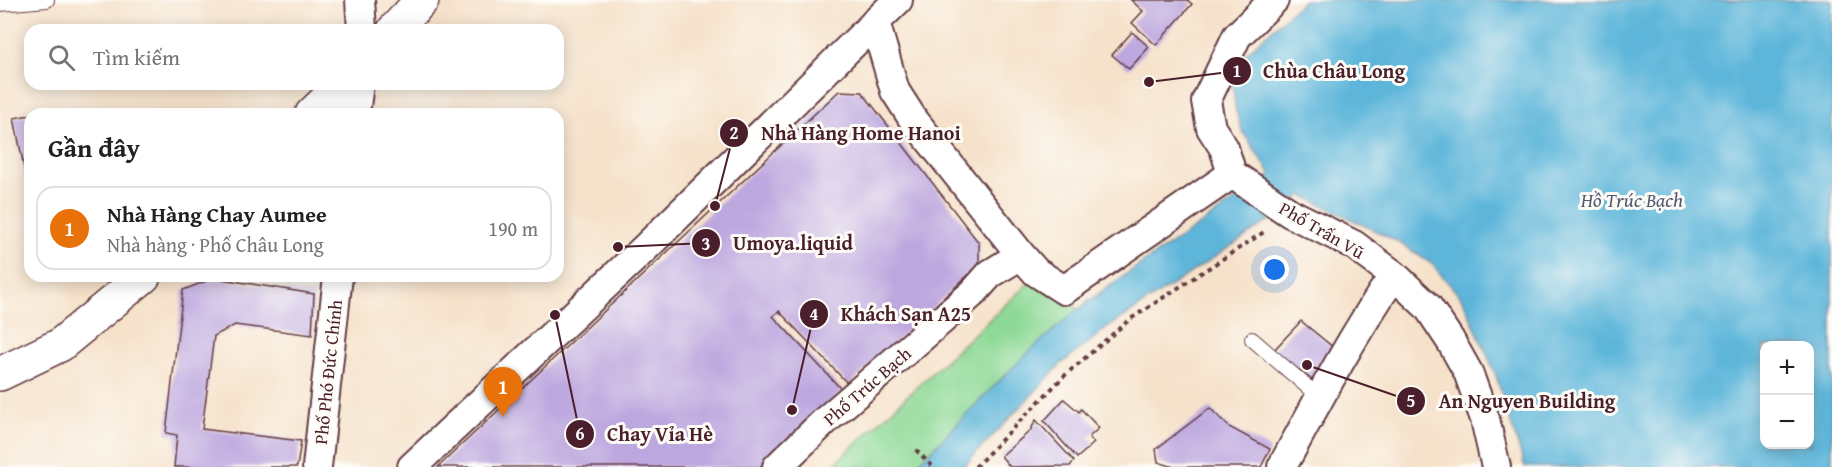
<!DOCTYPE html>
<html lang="vi">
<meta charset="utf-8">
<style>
:root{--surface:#fff;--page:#f2f2f2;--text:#202124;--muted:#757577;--line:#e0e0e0;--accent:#d93025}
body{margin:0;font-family:"Gentium Book Plus",serif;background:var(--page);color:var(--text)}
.controls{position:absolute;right:18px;bottom:18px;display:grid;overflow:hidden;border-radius:12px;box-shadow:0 3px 15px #0003}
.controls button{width:54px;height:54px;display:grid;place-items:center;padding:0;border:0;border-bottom:2px solid var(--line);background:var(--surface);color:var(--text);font:30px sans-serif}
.you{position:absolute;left:1275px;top:270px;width:21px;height:21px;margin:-15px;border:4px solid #fff;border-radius:50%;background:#1a73e8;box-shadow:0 0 0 9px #1a73e833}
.badge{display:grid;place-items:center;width:39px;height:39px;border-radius:50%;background:var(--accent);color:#fff;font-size:20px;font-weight:700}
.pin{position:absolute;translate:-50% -50px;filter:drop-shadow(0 2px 3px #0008)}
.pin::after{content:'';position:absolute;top:32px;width:21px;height:18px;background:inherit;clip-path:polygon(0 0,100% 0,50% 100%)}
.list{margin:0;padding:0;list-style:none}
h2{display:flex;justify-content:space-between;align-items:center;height:78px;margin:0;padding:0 24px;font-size:26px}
h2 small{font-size:20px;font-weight:400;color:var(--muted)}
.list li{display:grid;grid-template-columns:39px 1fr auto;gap:18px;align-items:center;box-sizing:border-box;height:84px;margin:0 12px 12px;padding:0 12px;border:2px solid var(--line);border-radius:18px}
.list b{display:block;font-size:22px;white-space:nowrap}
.list p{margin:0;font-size:20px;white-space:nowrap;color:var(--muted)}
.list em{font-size:20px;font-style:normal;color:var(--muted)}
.icon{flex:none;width:33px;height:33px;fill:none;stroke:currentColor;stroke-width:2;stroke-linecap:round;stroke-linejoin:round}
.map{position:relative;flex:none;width:1832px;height:467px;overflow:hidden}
.search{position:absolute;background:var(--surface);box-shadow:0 3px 15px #0003;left:24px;top:24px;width:540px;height:66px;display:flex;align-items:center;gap:15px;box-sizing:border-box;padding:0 21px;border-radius:18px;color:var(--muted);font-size:22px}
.panel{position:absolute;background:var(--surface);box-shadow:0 3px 15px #0003;left:24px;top:108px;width:540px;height:174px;border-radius:18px}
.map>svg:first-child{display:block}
.green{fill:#8ed996;stroke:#6c7c60;stroke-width:1.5}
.water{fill:#5db6da;stroke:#546a82;stroke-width:1.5;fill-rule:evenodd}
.building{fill:#bda7df}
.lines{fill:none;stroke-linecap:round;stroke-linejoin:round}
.service-casing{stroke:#643c43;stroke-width:16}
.minor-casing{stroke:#643c43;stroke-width:32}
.tertiary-casing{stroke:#643c43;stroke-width:36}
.path{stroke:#643c43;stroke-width:4;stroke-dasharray:4.5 4.5;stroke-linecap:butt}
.service{stroke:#fff;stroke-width:14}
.minor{stroke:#fff;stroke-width:28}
.tertiary{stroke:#fff;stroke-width:33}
.labels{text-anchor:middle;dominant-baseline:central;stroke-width:6;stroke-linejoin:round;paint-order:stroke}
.street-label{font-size:18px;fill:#4a1f2b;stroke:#fdfcf7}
.water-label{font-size:20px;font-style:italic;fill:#525b71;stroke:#fdfcf7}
.leader{fill:none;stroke:#4a1f2b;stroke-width:2}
.callout-dot{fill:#4a1f2b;stroke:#fdfcf7;stroke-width:2}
.mark-label{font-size:18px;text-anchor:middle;font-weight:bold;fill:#fff}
.callout-label{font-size:20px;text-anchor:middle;font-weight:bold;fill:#4a1f2b;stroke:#fdfcf7;stroke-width:6;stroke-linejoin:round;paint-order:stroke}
</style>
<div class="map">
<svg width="1832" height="467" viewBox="0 0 1832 467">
<rect width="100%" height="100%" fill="#fdfcf7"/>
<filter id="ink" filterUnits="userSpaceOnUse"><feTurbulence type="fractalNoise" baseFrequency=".0167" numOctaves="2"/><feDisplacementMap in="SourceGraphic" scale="12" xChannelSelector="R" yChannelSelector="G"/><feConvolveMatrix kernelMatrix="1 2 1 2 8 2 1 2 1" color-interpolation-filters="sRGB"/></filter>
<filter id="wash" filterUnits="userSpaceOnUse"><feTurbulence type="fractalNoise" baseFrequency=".008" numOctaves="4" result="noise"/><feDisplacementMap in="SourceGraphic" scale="24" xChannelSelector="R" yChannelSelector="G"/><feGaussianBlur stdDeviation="1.35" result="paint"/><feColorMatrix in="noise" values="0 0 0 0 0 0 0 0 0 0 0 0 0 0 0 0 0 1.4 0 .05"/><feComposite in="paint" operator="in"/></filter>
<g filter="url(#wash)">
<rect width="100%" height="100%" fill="#f6e2cb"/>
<!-- green -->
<path class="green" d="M1031,281L1079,309L1034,348L915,467H831Z"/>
<!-- water -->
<path class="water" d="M1304,0H1832V467H1525L1495,373L1463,300L1432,264L1400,243L1302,195L1272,219L1107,328L1061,364L963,467H915C969,413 1020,355 1080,308C1141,260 1210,222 1271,174L1242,131L1235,107L1233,85L1239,60ZM1764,346H1810V444H1764Z"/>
<g id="blocks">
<!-- building -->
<path class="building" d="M1131,0H1187L1192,4L1156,45L1132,23L1143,11Z
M1132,32L1149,47L1129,69L1112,55Z
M839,91L862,92L979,243V265L849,385L779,311L773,316L843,391L760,467H438Z
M30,115V192H29L14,118Z
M214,278L314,294L312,335L235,325L214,336L202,429L301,441L297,467H174L177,435L166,433L183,290Z
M1301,321L1334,348L1312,380L1274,350Z
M1064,399L1079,412L1081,409L1099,428L1089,437L1094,443L1077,458L1044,421Z
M1210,408L1229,427L1270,449L1261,467H1174L1158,462L1156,449Z
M1036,420L1074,461L1070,466L1010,467L1001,456L1030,431Z"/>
</g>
</g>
<g filter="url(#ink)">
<use href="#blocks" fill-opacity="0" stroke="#643c43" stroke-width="1.5"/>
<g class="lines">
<!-- service casing -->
<g class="service-casing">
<path id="service" d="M0,4L47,0
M1252,339L1319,397"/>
</g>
<!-- minor casing -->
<g class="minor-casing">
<path id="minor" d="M360,0L362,30
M1274,0L1237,36L1206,101L1211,128L1224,148L1232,174L1290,213L1354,245L1394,275L1428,307L1450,340L1468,372L1485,419L1496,467
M355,114L359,84
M1021,255L1036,272L1064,290L1232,174
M317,467L338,276
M412,467L644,249L898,0
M777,467L826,420L973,293L990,274L1021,255L913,119L895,91L875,22
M1282,467C1317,402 1352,336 1394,275"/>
</g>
<!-- tertiary casing -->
<g class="tertiary-casing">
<path id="tertiary" d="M394,30L422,0
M312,114L343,84
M0,374L60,345L144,276"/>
</g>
<!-- path -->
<path class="path" d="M916,450L933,467
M975,467L1063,377L1129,320L1267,230"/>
<!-- service -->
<use href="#service" class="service"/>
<!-- minor -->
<use href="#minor" class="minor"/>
<!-- tertiary -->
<use href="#tertiary" class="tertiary"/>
</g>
</g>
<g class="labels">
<!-- street labels -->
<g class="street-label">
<text transform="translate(1322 230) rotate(30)">Phố Trấn Vũ</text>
<text transform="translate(328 372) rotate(-84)">Phố Phó Đức Chính</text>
<text transform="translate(867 386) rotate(-41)">Phố Trúc Bạch</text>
</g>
<!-- water labels -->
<g class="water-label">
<text x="1632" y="199">Hồ Trúc Bạch</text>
</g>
</g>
<!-- callouts -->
<path class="leader" d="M1149 82L1237 71M715 206L734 133M618 247L706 243M792 410L814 314M1307 365L1411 401M555 315L580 434"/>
<g class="callout-dot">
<circle cx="1149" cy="82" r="6"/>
<circle cx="715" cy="206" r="6"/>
<circle cx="618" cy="247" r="6"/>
<circle cx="792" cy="410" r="6"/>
<circle cx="1307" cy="365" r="6"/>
<circle cx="555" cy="315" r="6"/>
<circle cx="1237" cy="71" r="15"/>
<circle cx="734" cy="133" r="15"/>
<circle cx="706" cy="243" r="15"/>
<circle cx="814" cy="314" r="15"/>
<circle cx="1411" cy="401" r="15"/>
<circle cx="580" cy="434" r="15"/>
</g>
<g class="mark-label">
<text x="1237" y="77">1</text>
<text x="734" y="139">2</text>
<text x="706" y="250">3</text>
<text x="814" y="320">4</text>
<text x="1411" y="407">5</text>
<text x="580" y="440">6</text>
</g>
<g class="callout-label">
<text x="1334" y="78">Chùa Châu Long</text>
<text x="861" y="140">Nhà Hàng Home Hanoi</text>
<text x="793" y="250">Umoya.liquid</text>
<text x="906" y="321">Khách Sạn A25</text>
<text x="1527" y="408">An Nguyen Building</text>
<text x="660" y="441">Chay Vỉa Hè</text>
</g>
</svg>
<div class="controls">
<button>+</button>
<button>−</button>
</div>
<div class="you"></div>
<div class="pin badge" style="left:503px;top:417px;background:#e8710a">1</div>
<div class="search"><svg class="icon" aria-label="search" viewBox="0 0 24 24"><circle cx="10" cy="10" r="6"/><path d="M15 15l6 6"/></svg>Tìm kiếm</div>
<section class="panel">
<h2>Gần đây<small></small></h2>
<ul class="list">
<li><span class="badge" style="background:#e8710a">1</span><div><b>Nhà Hàng Chay Aumee</b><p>Nhà hàng · Phố Châu Long</p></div><em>190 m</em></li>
</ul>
</section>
</div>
